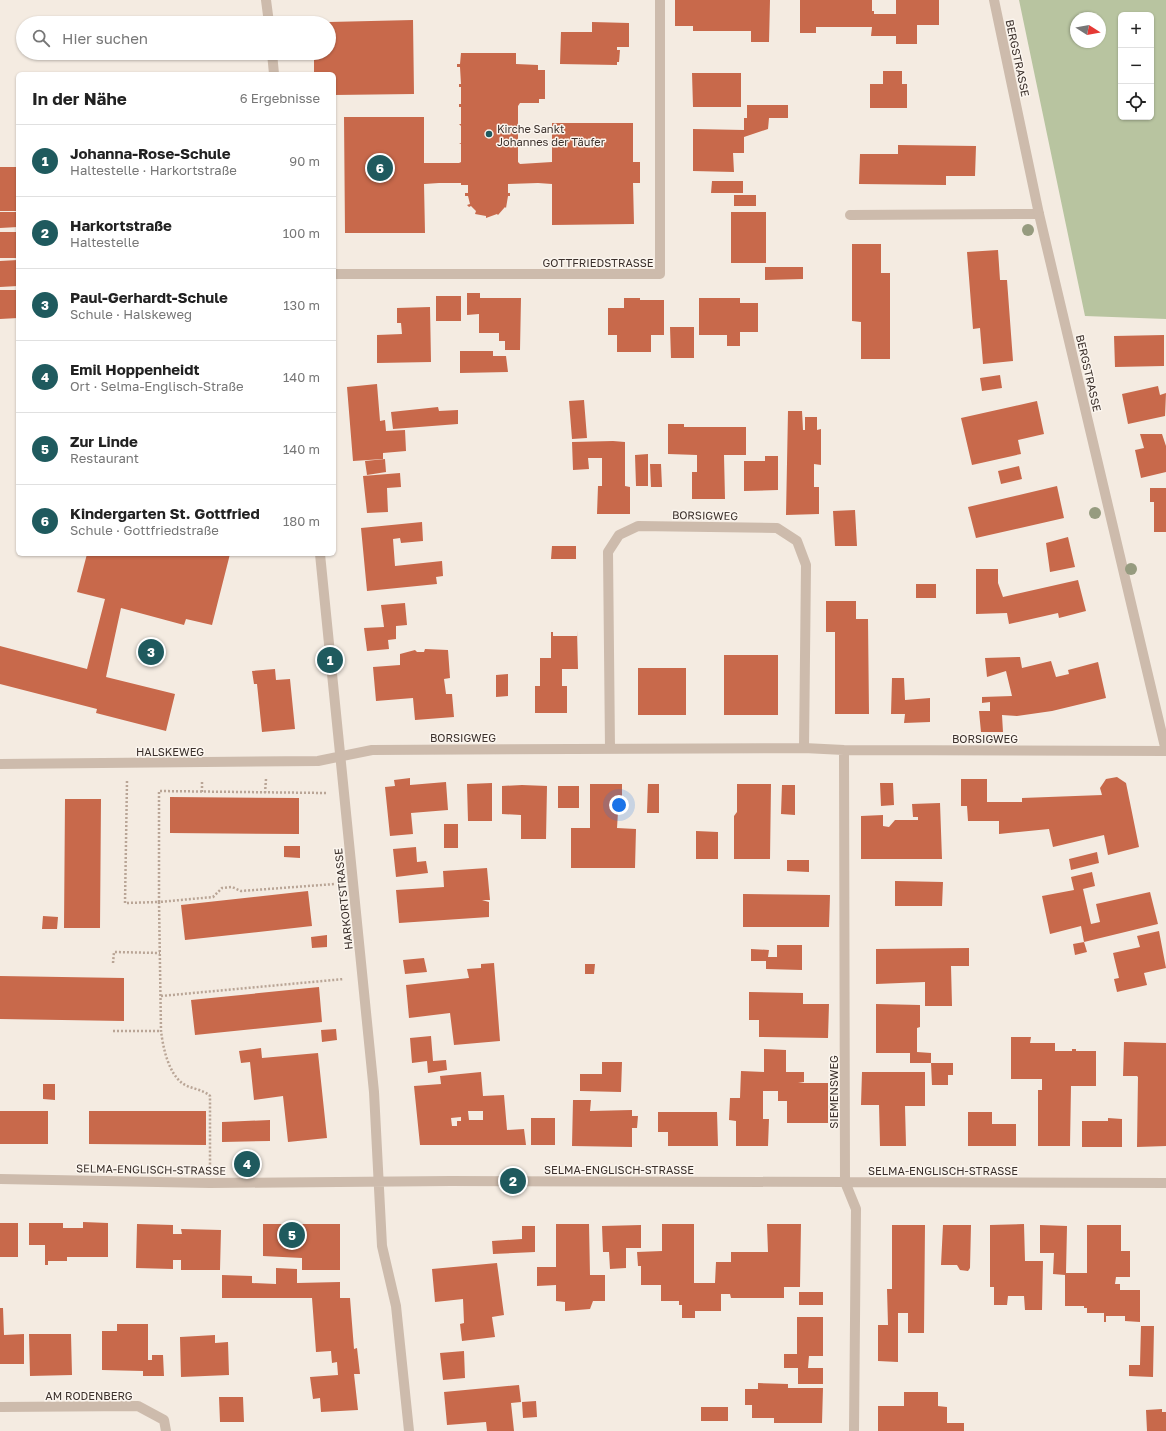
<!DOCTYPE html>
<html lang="de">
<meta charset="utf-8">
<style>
:root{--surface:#fff;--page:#f6f6f6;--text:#222;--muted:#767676;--line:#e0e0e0;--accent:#1f5a5e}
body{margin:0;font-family:"Golos Text",sans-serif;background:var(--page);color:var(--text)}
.controls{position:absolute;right:12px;top:12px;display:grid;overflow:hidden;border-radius:6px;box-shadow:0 1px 3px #0004}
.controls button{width:36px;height:36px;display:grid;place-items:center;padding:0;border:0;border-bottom:1px solid var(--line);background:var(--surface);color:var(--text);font:20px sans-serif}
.compass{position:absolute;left:1070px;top:12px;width:36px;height:36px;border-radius:50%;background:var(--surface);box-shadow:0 1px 3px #0004;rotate:101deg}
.you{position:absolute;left:619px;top:805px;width:14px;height:14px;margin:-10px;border:3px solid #fff;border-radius:50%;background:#1a73e8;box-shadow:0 0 0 6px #1a73e833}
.badge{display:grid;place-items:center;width:26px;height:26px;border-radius:50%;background:var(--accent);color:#fff;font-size:13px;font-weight:700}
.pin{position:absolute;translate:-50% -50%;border:2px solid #fff;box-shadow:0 1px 4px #0006}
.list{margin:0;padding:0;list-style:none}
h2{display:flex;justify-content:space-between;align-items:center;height:52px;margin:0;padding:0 16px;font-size:17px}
h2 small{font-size:13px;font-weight:400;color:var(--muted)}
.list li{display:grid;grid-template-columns:26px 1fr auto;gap:12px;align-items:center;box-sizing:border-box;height:72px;padding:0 16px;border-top:1px solid var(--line)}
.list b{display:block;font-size:15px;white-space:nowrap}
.list p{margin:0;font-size:13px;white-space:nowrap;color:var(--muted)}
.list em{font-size:13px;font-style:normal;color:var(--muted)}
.icon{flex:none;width:22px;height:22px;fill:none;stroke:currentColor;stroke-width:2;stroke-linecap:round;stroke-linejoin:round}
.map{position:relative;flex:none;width:1166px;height:1431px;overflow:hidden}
.search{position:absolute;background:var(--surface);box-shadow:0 1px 3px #0004;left:16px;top:16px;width:320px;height:44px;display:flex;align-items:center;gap:10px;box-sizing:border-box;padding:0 14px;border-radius:22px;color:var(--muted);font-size:15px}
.panel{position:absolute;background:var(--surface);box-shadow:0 1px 3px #0004;left:16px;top:72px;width:320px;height:484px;border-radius:6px}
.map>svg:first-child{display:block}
.green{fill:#b8c4a0;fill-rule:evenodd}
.building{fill:#c8694b;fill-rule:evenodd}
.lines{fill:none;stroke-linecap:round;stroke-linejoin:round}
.path{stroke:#b9a596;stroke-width:2.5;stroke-dasharray:2 2;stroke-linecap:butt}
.lane{stroke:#cdbbac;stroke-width:10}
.street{stroke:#cdbbac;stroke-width:10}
.tree{fill:#969b7f}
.poi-dot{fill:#1f5a5e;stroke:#fbf5ee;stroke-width:1.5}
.labels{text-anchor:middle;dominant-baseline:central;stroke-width:3;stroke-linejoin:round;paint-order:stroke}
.street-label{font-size:11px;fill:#3b302b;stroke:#fbf5ee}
.poi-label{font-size:11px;fill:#3b302b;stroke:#fbf5ee;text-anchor:start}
</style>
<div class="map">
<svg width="1166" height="1431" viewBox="0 0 1166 1431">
<rect width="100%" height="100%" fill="#f4ebe1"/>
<!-- green -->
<path class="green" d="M1019,0H1166V319L1085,316ZM1121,15H1151V117H1121ZM1076,18H1100V42H1076Z"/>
<!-- building -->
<path class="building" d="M675,0H770L769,42H751V31H693V26H675Z
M800,0H872V11H874V14H896V0H939V25H917V44H896V36H871L872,27H816V33H800Z
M413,20L414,94L334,95V74H314V53H329V22Z
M592,22L629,23V47H617V50H620L619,62H617V65L560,64L561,32H592Z
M461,53H516V64L538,65V70H545V99H539V103H520L518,106V124H520V126H518V143L520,145H518V162L520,164L552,162V123H633V162H640V183H633L634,224L552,225V184L538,183L508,184V193H510V196H508L506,208L505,207L498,215L497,214L486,218V216L475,214L476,211L471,206L469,207L467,205L470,204L468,196H465V193H468V185H461V183H439L424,184L425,233H345L344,117H424V163H459L461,162V144H459L461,143V126L459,124H461V107H459V104H461V87H459V84H461L460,67H457V64H460Z
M883,71H902V84H907V108H870V84H883Z
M692,73H741V107H693Z
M747,105H788V118H769L768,129L744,137V153H733L734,172L693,171V129L744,130V118H747Z
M898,145L976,146L975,176H946V185L859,184L860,154H898Z
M0,167H18V211H0Z
M712,181H743V193H711Z
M734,195H756V206H734Z
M0,212H18V227L0,228Z
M731,212H766V263H731Z
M0,232H18V258H0Z
M852,244H881V273H890V359H861V322L852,321Z
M998,250L1000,280H1007L1013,361L983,364L980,328L973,329L967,252Z
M18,260V286L0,287V261Z
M765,267H803V279L765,280Z
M0,290H18V318L0,319Z
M467,293H480V298H521L520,350H505V341H499V333H479V314L467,315Z
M436,296H461V321H436Z
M624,298H640V300H664V335H651V352H617V335H608V308H624Z
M699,298H740V303H758V332H740V346H727V335H699Z
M430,307L431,362L377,363V335L402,334L401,323H397V308Z
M670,327H694V358H671Z
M1164,335V366L1115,367L1114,336Z
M460,351H493V356H506L508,372L460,373Z
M1000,375L1002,388L982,391L980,378Z
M377,384L380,421L385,420L386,431L405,430L406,451L383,453V459L353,461L347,387Z
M1158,386L1160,395L1166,393L1165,416L1128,424L1122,394Z
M584,400L587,438L572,439L569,401Z
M1037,401L1044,434L1018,440L1021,454L972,465L961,418Z
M438,407L439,411L458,410V424L393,429L391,412Z
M788,411H802L803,430H805V417H817V430L821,429V465L814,464V487H819V514L786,515Z
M668,424H684V427H746V455H724L725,499H692V472H697V455L668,454Z
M1140,434H1162L1166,446V472L1141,478L1135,450L1144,448Z
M613,441L625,442V486L630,487V514H597L598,486H602V458H588L589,469L573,470L572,442Z
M648,454V486H636L635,455Z
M765,456H778V490L744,491V461H765Z
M385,459L386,472L367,475L365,461Z
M650,464H661L662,487H651Z
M1019,466L1022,479L1001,484L998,471Z
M400,473L401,487L387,488L388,512L367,513L363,476Z
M1057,486L1064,518L976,538L968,507Z
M1150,488H1166V532H1154V502H1150Z
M855,510L857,546H835L833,511Z
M422,522L423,541L401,543L400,538L393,539L395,566L442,561L443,576L436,577L437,584L367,591L361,528Z
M1068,537L1075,567L1050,572L1046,543Z
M552,546H576V559H551Z
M87,554H230L212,625L186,619L184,625L121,608L106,677L175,694L166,731L96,713L97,709L0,684V646L87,669L105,599L77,592Z
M976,569H998V583L1003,597L1078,580L1086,611L1059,618L1058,613L1009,624L1007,613L976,614Z
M916,584H936V598H916Z
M826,601H856V619H868L869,714H835V632H826Z
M405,603L407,625L396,626V639L388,640L389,649L367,651L364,628L384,627L381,605Z
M577,630L578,669H562V686H567V713H535V686H540V658H551V632H553V636H577Z
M425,649L448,650L450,678L444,679L446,694H452L454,717L415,720L413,698L376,701L373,667L400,665V654L415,650L417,652H424Z
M724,655H778V715H724Z
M1020,657L1022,668L1051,661L1056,677L1069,674L1068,670L1098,662L1106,698L1052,711L1017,716L1002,715L1003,732H981L979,711H990V702L982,703V697L1012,696L1006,671L987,677L985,658Z
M638,668H686V715H638Z
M275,669L276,680L290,679L295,729L262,732L257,684H254L252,671Z
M508,674V696L496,697V675Z
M892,678H904L905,700L930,698V722L904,723L905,714H891Z
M1117,777L1126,783L1139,847L1108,855L1104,835L1053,847L1049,829L999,834V821H968L967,806H961V779H987V802H1022V798L1102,795L1100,788L1106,779Z
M410,778V785L446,782L448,810L411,813L413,834L390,836L385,787L395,786L394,780Z
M492,783V821H468L467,784Z
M880,783H893L894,805L881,806Z
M590,784H622V812H618L617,828L636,829L635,868H571V828H590Z
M648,784H659V813H647Z
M737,784H771L770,859H734V816L737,812Z
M522,785L547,786L546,839H521V815L502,814V786Z
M782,785H795V815L781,814Z
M558,786H579V808H558Z
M170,797L299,798V834L170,833Z
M65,799H101L100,928H64Z
M940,803L942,859H861V816L883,815V826L889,827L895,820H918V817H913L912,804Z
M444,824H458V848H444Z
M696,831L718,832V859H696Z
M284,846H300V858L284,857Z
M416,847L417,862L426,861L428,873L396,877L393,849Z
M1097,852L1099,863L1071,870L1069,859Z
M787,860H809V872L787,871Z
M487,868L490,900H482L489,902V917L399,923L396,890L444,887L443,871Z
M1092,872L1095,886L1083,889L1091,924L1100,922L1096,904L1150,892L1158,924L1084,942L1081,926L1050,934L1042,896L1074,890L1071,877Z
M895,881L943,882L942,906H895Z
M308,891L312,926L185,940L181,905Z
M743,894L830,895L829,927H743Z
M43,916L58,917L57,929H42Z
M1159,931L1166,968L1144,973L1147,985L1117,992L1114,979L1119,978L1113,953L1140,947L1137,936Z
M327,935V947L312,948L311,937Z
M1084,942L1087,952L1075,955L1073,944Z
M777,945H802V970L766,969V961H751V949L769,950L768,957H777Z
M969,948V966H951L952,1006H925V982L876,984V949Z
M424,958L427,972L405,974L403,960Z
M494,963L500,1041L454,1045L450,1013L409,1018L406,985L469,978L467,969L481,968V964Z
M585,964H595L594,974H585Z
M0,976L124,978V1021L0,1019Z
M319,987L322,1022L195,1035L191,1000Z
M749,992L803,993V1004H829L828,1038L759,1037V1020H749Z
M876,1004L920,1005V1027L917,1028V1052L931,1053V1063H953V1075H948V1085H932L931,1063H910V1053H876Z
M336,1029L337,1040L322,1042L321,1030Z
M431,1036L433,1061L446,1060L447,1070L428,1073L427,1061L412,1063L410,1038Z
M1011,1037H1031L1030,1043H1055V1051H1072V1049H1076V1051H1096V1086H1071L1070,1146H1038V1090H1042V1079H1011Z
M1124,1042L1166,1043V1146L1137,1147L1138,1077L1137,1076H1123Z
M261,1048L262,1058L318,1053L327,1138L288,1142L283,1096L254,1100L250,1062L241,1063L239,1051Z
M764,1049L786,1050V1072H804V1082L798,1083H828V1123H787V1101H778V1091H763V1119H769L768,1146H736V1121L729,1120L730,1098H740L741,1071L764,1072Z
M602,1062H622L621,1092L580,1091V1074H602Z
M481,1072L483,1096L504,1095L507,1130L524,1129L526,1145H420L414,1086L441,1084L440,1076ZM468,1111H483V1120H469ZM461,1117V1121H457V1126H452L451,1118Z
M862,1072H925V1106H905L906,1146H880L879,1105H861Z
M43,1084H55V1100L43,1099Z
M573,1100H591L590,1111L632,1110V1116H638L637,1128H632V1147L572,1146Z
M0,1111H48V1144H0Z
M89,1111H206V1145L89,1144Z
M658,1112H717L718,1146H668V1132H658Z
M968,1112H992V1124H1016V1146H968Z
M531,1118H555V1145H531Z
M1108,1118L1122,1119V1147H1082V1121H1108Z
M270,1120V1141L222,1142V1122Z
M83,1222L108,1223V1257H67V1261H48V1265H45V1245H29V1223H63V1228H83Z
M0,1223H18V1257H0Z
M137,1224L173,1225V1234H182L181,1229L221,1230L220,1270H181V1260H173V1269L136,1268Z
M263,1224H340V1270H302V1258L263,1256Z
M556,1224H589L590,1275H605V1301H593L590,1309L565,1311V1302L556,1301V1285L537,1286V1267H556Z
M662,1224H694V1283H715L716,1262H731V1252H768L767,1224H801L800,1287H784V1298H731L730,1294H721V1311H695V1318H682V1305H679V1301H661V1285H641V1266H638L637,1252L662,1251Z
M1024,1224L1025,1261H1043L1042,1310H1025L1024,1296H1008L1007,1305H994V1287H990V1225Z
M641,1225V1248H626V1268L610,1269L609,1252H603L602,1226Z
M892,1225H925L924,1333H908V1313H898V1362L878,1361V1325H888L887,1289H892Z
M943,1225H971L970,1268L968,1271L960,1270L957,1265H941Z
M1040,1225L1067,1226L1066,1273H1087V1225H1121V1251H1130V1277H1116L1115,1284H1120V1290H1140V1322L1125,1321V1316H1106V1322H1104V1313H1087V1308H1084V1306H1065V1275L1053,1274L1054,1253H1040Z
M522,1226H535V1252L493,1254L492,1241L522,1239Z
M497,1263L504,1315L492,1317L495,1337L462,1341L460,1324L464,1323L463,1299L435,1302L432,1269Z
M276,1268L297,1269V1283L340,1282V1298H350L354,1349L357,1348L360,1374H354L358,1410L321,1412L320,1398L313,1399L310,1377L338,1375L337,1362L332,1363L331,1351L316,1352L312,1298H222V1275L252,1276V1283L276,1284Z
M799,1292H823V1305H799Z
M0,1308H3L4,1335L24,1334V1364H0Z
M797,1317H823V1356H809L808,1368H823V1384H798V1368H784V1354H797Z
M117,1324H148V1360H152V1355H163L164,1376H143V1371L102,1370V1331H117Z
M1141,1326H1154L1153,1377L1129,1376V1365H1140Z
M29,1334H71L72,1375L30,1376Z
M215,1335V1343L228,1342L229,1375L181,1377L180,1337Z
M464,1351L465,1378L443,1380L440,1353Z
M758,1383L788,1384V1388H823L822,1423H774V1418H752V1405H745V1389H758Z
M519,1385L521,1402L511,1403L514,1431H487L486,1422L447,1425L444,1392Z
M904,1392H938V1406L947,1407V1423H964V1431H878V1406H904Z
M219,1397H243L244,1422H220Z
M536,1401L537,1417L523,1418L522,1402Z
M701,1407H728V1421H701Z
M1162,1409V1412H1166V1431H1147L1146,1410Z"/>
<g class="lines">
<!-- path -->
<path class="path" d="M127,781L125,903L159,902L161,1031C163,1047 168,1072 182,1083C190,1089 203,1089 210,1096V1166
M202,792V780
M265,793L266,779
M326,793L159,791V902L213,897L222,888L232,887L241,891L335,884
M113,963L114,952L160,953
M161,996L344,979
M113,1031H161"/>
<!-- lane -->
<path class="lane" d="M850,215L1039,214"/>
<!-- street -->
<path class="street" d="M266,0L269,23
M994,0L1039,214L1166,751
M272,53L274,74
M334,274H660V0
M320,554L374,1092L382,1246L396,1306L409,1431
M610,749L608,552L619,535L638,526L777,528L797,541L806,565L804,748
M844,750L845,1182L856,1209L854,1431
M0,764L318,761L372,750L804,748L844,750L1166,751
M0,1179L210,1183L451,1181L1166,1183
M0,1407L138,1406L164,1420L166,1431"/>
</g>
<!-- trees -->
<g class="tree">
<circle cx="1028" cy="230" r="6"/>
<circle cx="1095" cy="513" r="6"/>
<circle cx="1131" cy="569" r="6"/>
</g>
<!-- markers -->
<circle class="poi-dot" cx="489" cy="134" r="4"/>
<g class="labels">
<!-- street labels -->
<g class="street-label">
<text transform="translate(1018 58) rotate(78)">BERGSTRASSE</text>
<text x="598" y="262">GOTTFRIEDSTRASSE</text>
<text transform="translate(1089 373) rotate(77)">BERGSTRASSE</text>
<text transform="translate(705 515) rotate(1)">BORSIGWEG</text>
<text x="463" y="737">BORSIGWEG</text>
<text x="985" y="738">BORSIGWEG</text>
<text x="170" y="751">HALSKEWEG</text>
<text transform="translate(343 899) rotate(-96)">HARKORTSTRASSE</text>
<text transform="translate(833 1092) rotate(-90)">SIEMENSWEG</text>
<text transform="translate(151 1169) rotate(1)">SELMA-ENGLISCH-STRASSE</text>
<text x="619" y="1169">SELMA-ENGLISCH-STRASSE</text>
<text x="943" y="1170">SELMA-ENGLISCH-STRASSE</text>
<text x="89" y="1395">AM RODENBERG</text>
</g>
<!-- poi labels -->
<g class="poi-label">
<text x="497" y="128">Kirche Sankt<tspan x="497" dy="13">Johannes der Täufer</tspan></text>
</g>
</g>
</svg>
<div class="controls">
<button>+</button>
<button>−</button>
<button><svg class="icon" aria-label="locate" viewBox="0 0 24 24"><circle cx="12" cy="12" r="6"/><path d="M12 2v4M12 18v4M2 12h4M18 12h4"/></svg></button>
</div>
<svg class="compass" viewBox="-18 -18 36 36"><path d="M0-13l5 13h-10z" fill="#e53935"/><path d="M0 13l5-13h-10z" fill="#767676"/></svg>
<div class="you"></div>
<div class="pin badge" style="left:330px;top:660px">1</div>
<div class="pin badge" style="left:513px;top:1181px">2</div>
<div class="pin badge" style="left:151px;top:652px">3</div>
<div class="pin badge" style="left:247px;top:1164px">4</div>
<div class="pin badge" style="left:292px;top:1235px">5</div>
<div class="pin badge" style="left:380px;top:168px">6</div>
<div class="search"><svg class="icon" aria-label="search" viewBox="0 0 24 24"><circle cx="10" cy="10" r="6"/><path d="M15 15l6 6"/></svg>Hier suchen</div>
<section class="panel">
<h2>In der Nähe<small>6 Ergebnisse</small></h2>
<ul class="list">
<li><span class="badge">1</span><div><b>Johanna-Rose-Schule</b><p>Haltestelle · Harkortstraße</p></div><em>90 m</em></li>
<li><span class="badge">2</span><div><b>Harkortstraße</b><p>Haltestelle</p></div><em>100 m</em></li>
<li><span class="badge">3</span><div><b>Paul-Gerhardt-Schule</b><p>Schule · Halskeweg</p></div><em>130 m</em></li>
<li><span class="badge">4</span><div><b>Emil Hoppenheidt</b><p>Ort · Selma-Englisch-Straße</p></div><em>140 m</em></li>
<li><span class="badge">5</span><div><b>Zur Linde</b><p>Restaurant</p></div><em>140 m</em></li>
<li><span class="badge">6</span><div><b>Kindergarten St. Gottfried</b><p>Schule · Gottfriedstraße</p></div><em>180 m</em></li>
</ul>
</section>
</div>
